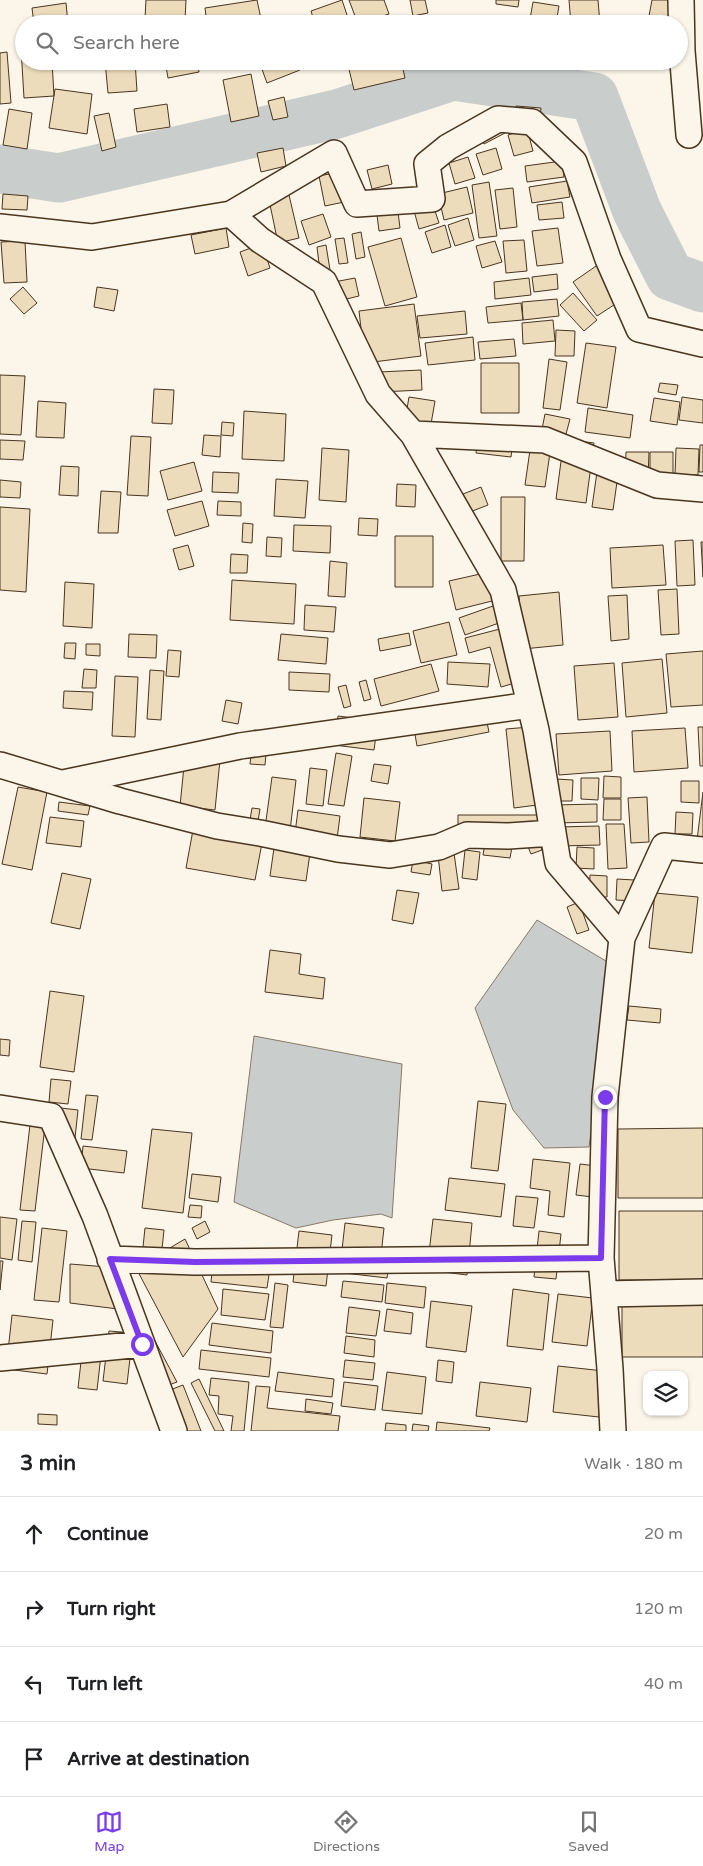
<!DOCTYPE html>
<meta charset="utf-8">
<style>
:root{--surface:#fff;--page:#f2f2f2;--text:#202124;--muted:#757577;--line:#e0e0e0;--accent:#7c3aed}
body{margin:0;font-family:"Varela Round",sans-serif;background:var(--page);color:var(--text)}
.controls{position:absolute;right:15px;bottom:15px;display:grid;overflow:hidden;border-radius:10px;box-shadow:0 1px 4px #0004}
.controls button{width:45px;height:45px;display:grid;place-items:center;padding:0;border:0;border-bottom:1px solid var(--line);background:var(--surface);color:var(--text);font:25px sans-serif}
.stop{position:absolute;width:15px;height:15px;margin:-11px;border:4px solid #7c3aed;border-radius:50%;background:#fff}
.stop.end{background:#7c3aed;border-color:#fff;box-shadow:0 1px 5px #0008}
.list{margin:0;padding:0;list-style:none}
h2{display:flex;justify-content:space-between;align-items:center;height:65px;margin:0;padding:0 20px;font-size:21px}
h2 small{font-size:16px;font-weight:400;color:var(--muted)}
.list li{display:grid;grid-template-columns:32px 1fr auto;gap:15px;align-items:center;box-sizing:border-box;height:75px;padding:0 20px;border-top:1px solid var(--line)}
.list b{display:block;font-size:19px;white-space:nowrap}
.list em{font-size:16px;font-style:normal;color:var(--muted)}
.icon{flex:none;width:28px;height:28px;fill:none;stroke:currentColor;stroke-width:2;stroke-linecap:round;stroke-linejoin:round}
.map{position:relative;flex:none;width:703px;height:1431px;overflow:hidden}
.search{position:absolute;background:var(--surface);box-shadow:0 1px 4px #0004;left:15px;right:15px;top:15px;height:55px;display:flex;align-items:center;gap:12px;box-sizing:border-box;padding:0 18px;border-radius:28px;color:var(--muted);font-size:19px}
.sheet{height:365px;background:var(--surface)}
nav{display:flex;justify-content:space-around;align-items:center;box-sizing:border-box;height:70px;border-top:1px solid var(--line);background:var(--surface);font-size:14px;color:var(--muted)}
nav a{display:grid;justify-items:center;gap:2px}
nav .on{color:var(--accent)}
.map>svg:first-child{display:block}
.water{fill:#c9cecd;stroke:#887966}
.lines{fill:none;stroke-linecap:round;stroke-linejoin:round}
.river{stroke:#c9cecd;stroke-width:49}
.building{fill:#ecdcbc;stroke:#4a3520}
.street-casing{stroke:#4a3520;stroke-width:28}
.street{stroke:#fbf6e9;stroke-width:25}
.route{stroke:#7c3aed;stroke-width:6}
</style>
<div class="map">
<svg width="703" height="1431" viewBox="0 0 703 1431">
<rect width="100%" height="100%" fill="#fbf6e9"/>
<!-- water -->
<path class="water" d="M537,920L611,964L589,1147L544,1148L513,1110L475,1008Z
M254,1036L402,1064L392,1218L381,1214L333,1220L296,1228L234,1202Z"/>
<g class="lines">
<!-- river -->
<path class="river" d="M0,169L59,178L337,114L453,76L594,97L637,211L670,276L703,288"/>
</g>
<!-- building -->
<path class="building" d="M146,0H186L185,20L145,18Z
M257,0L262,24H207L205,8Z
M342,0L350,24H315L311,11Z
M349,0H384L389,14L358,24Z
M410,0H425L428,13L413,16Z
M496,0H519L518,7L496,4Z
M569,0H598L600,24H571Z
M652,0H672L670,19L649,16Z
M533,2L559,6L556,23L530,19Z
M66,3L68,24H34L32,8Z
M444,18L467,22V24H444Z
M24,47V61H52L54,96L24,98L21,48Z
M7,52L11,103L0,104V53Z
M105,61H135L137,91L108,93Z
M165,61H197L199,72L168,78Z
M206,61H232L207,64Z
M259,61H297L300,70L267,83Z
M347,61H401L405,78L354,90Z
M251,74L259,116L231,122L223,80Z
M55,89L92,94L87,134L49,128Z
M284,97L288,117L273,120L268,101Z
M167,104L170,127L137,132L134,109Z
M516,106L541,108L540,118L515,116Z
M9,109L32,113L27,149L3,145Z
M109,113L116,147L102,151L94,116Z
M501,126L505,133L484,144L480,137Z
M527,129L533,151L514,156L508,135Z
M283,148L286,166L261,172L257,153Z
M496,148L502,169L483,175L476,154Z
M468,157L475,178L455,184L449,163Z
M562,161L564,177L527,182L525,166Z
M388,165L392,184L372,189L367,170Z
M339,172L344,202L325,206L319,176Z
M567,181L570,197L532,203L529,187Z
M489,182L497,236L479,238L472,185Z
M467,187L473,213L444,220L438,194Z
M513,188L517,227L500,229L495,190Z
M3,194L28,196L27,210L2,209Z
M289,195L299,238L278,243L269,200Z
M432,202L439,223L419,229L413,207Z
M562,202L564,218L539,220L537,205Z
M398,212L400,228L379,231L377,215Z
M323,214L331,237L309,245L301,221Z
M468,218L474,240L455,246L448,225Z
M445,225L451,247L432,253L425,232Z
M226,228L229,247L195,254L191,235Z
M558,228L563,263L537,266L532,231Z
M361,232L365,257L356,259L352,234Z
M344,238L348,263L339,264L335,239Z
M401,238L417,297L385,306L368,247Z
M524,240L527,271L506,273L503,241Z
M25,241L27,282L4,283L1,242Z
M495,241L502,262L482,268L476,246Z
M262,244L270,268L248,276L240,252Z
M326,245L330,270L320,272L317,247Z
M599,264L623,299L597,316L573,282Z
M557,274L558,289L534,292L532,277Z
M355,278L359,296L338,301L334,282Z
M529,278L531,295L495,299L494,282Z
M23,287L37,303L24,314L10,299Z
M97,287L118,290L114,311L94,307Z
M573,293L597,320L584,331L560,305Z
M557,299L559,316L523,320L522,302Z
M521,303L523,320L488,323L486,307Z
M414,304L421,356L365,363L359,311Z
M465,311L467,334L420,338L417,316Z
M553,320L555,341L523,344L522,323Z
M556,330L575,331L574,356H555Z
M473,337L475,360L428,365L425,343Z
M514,339L516,356L480,359L478,342Z
M586,343L616,347L607,408L577,403Z
M549,359L567,362L560,410L543,408Z
M481,363H519V413H481Z
M421,370L422,390L380,392L379,372Z
M0,375L25,376L21,435L0,434Z
M660,383L678,385L676,395L658,392Z
M154,389L174,390L172,424L152,423Z
M409,397L435,401L431,424L405,420Z
M682,397L703,400V423L679,420Z
M654,398L680,402L677,425L650,421Z
M38,401L66,403L64,438L36,437Z
M588,408L633,415L630,438L585,432Z
M244,411L286,414L284,461L242,459Z
M545,414L570,419L566,434L542,429Z
M222,422L234,423L233,436L221,435Z
M204,435L221,436L220,457L202,455Z
M131,436L151,437L148,496L127,495Z
M478,436L513,440L511,457L476,453Z
M532,436L552,439L545,487L525,485Z
M564,439L594,443L586,503L556,499Z
M0,440L25,441L23,460L0,459Z
M700,445H703V472H699Z
M322,448L349,450L346,502L319,500Z
M676,448L699,449L698,475H675Z
M626,452H649L648,479L625,478Z
M650,452H673V479L650,478Z
M599,458L620,461L613,510L592,507Z
M194,462L202,491L168,500L160,471Z
M61,466L79,467L78,496L59,495Z
M213,472L239,473L238,493L212,492Z
M276,479L308,481L305,518L274,516Z
M0,480L21,482L20,498L0,497Z
M397,484L416,485L415,507L396,506Z
M481,487L488,505L470,512L463,494Z
M101,491L121,492L118,533H98Z
M501,497H525L524,561H501Z
M202,501L209,526L175,536L167,510Z
M218,501L241,502V516L217,515Z
M0,507L30,509L26,592L0,590Z
M359,518L378,519L377,536L358,535Z
M243,523L253,524L252,543L242,542Z
M294,525L331,526L330,553L293,551Z
M395,536H433V587H395Z
M267,537L282,538L281,557L266,556Z
M693,540L695,585L677,586L675,541Z
M701,542H703V577Z
M188,545L194,566L179,570L173,549Z
M663,545L666,585L612,588L610,548Z
M231,554L248,555L247,573H230Z
M330,561L347,563L345,597L328,596Z
M489,572L496,600L456,610L449,581Z
M232,580L296,584L294,624L230,620Z
M65,582L94,584L92,628L63,626Z
M677,589L679,634L661,635L658,590Z
M559,592L563,645L523,649L519,596Z
M627,595L629,639L611,641L608,596Z
M305,605L336,607L334,632L304,630Z
M493,606L499,623L465,635L459,618Z
M449,622L457,655L421,663L413,631Z
M500,629L515,683L501,687L490,647L469,653L465,638Z
M409,633L411,645L380,651L378,639Z
M129,634L157,635L156,658L128,657Z
M281,634L328,638L326,664L278,660Z
M65,643H76L75,659L64,658Z
M86,644H100V656L86,655Z
M168,650L181,651L179,677L166,676Z
M703,651V705L671,707L666,654Z
M662,659L667,713L626,717L622,663Z
M448,662L490,664L488,687L447,684Z
M614,663L618,717L578,720L574,666Z
M431,664L439,691L381,706L374,679Z
M84,669L97,670L96,688H82Z
M150,670L164,671L161,720L147,719Z
M289,672L330,674L329,692L289,690Z
M115,676L138,677L135,737L112,736Z
M366,680L371,699L364,701L359,682Z
M346,685L351,706L344,708L338,687Z
M64,691L93,692L92,710L63,708Z
M226,700L242,703L238,724L222,721Z
M484,708L489,732L417,746L413,723Z
M338,716L378,721L374,750L334,745Z
M530,727L537,805L514,808L506,729Z
M698,727H703V766H700Z
M685,728L688,768L634,772L632,731Z
M254,730L268,731L265,765L250,764Z
M610,731L612,771L559,775L556,734Z
M336,753L352,756L344,806L328,804Z
M185,756L220,760L215,810L180,806Z
M374,764L391,766L388,784L371,781Z
M310,768L327,770L323,806L306,804Z
M604,776L621,777V798H603Z
M272,777L296,780L290,831L265,828Z
M581,778H599L598,800L581,799Z
M556,779L573,780L572,801H555Z
M681,781H699V803L681,802Z
M18,787L47,792L32,870L2,864Z
M703,792V840H697Z
M647,797L649,842L631,843L628,798Z
M364,798L400,802L395,841L360,837Z
M604,799H621V820H603Z
M59,802L90,806L88,815L58,811Z
M597,804V822L555,823V805Z
M252,808L260,809L257,827L249,826Z
M298,810L340,816L337,839L295,833Z
M676,812L693,813L692,834H675Z
M458,815H538V828L458,829Z
M50,817L84,821L81,847L46,843Z
M606,824H624L627,868L608,869Z
M599,826L600,845L558,846V827Z
M193,830L262,843L255,880L186,868Z
M537,838L542,850L531,854L526,842Z
M485,843L512,847L510,858L483,855Z
M577,847L594,848V869L576,868Z
M274,848L310,853L306,881L270,876Z
M465,850L480,852L477,880L462,878Z
M454,853L459,889L442,891L438,855Z
M413,860L432,864L430,875L411,872Z
M62,873L91,879L80,929L51,923Z
M590,875L607,876V897H589Z
M617,879L634,880V901L616,900Z
M397,890L419,893L413,924L392,920Z
M655,893L698,897L692,953L649,948Z
M579,902L589,930L577,934L567,907Z
M270,950L301,954L299,974L325,978L323,999L265,992Z
M50,991L84,996L74,1072L40,1067Z
M629,1006L661,1009L660,1023L627,1020Z
M0,1039L10,1040L9,1056L0,1055Z
M51,1079L71,1081L68,1104L49,1102Z
M86,1095L98,1096L92,1140L81,1139Z
M478,1101L506,1104L498,1171L471,1168Z
M61,1108L78,1110L75,1138L63,1130Z
M30,1125L45,1126L35,1211L20,1210Z
M703,1128V1198H618V1129Z
M152,1129L192,1133L183,1213L142,1208Z
M83,1146L127,1151L124,1173L81,1168Z
M533,1159L570,1163L564,1217L548,1215L550,1191L530,1188Z
M580,1164L597,1166L593,1197L576,1195Z
M192,1174L221,1177L218,1202L189,1198Z
M449,1178L505,1184L501,1217L445,1210Z
M516,1196L538,1198L534,1228L513,1226Z
M190,1205L202,1206L201,1218L188,1217Z
M619,1211H703V1280H619Z
M0,1217L17,1219L12,1260L0,1258Z
M433,1219L472,1223L467,1275L427,1270Z
M22,1221L36,1222L32,1262L18,1260Z
M205,1221L210,1232L197,1239L192,1228Z
M345,1223L384,1228L381,1255L342,1250Z
M42,1228L67,1231L59,1302L34,1300Z
M145,1228L164,1230L162,1249L143,1247Z
M299,1231L332,1235L326,1286L293,1282Z
M539,1231L561,1234L556,1279L534,1277Z
M185,1239L218,1309L183,1357L136,1268Z
M0,1261H3L0,1290Z
M213,1261L270,1268L267,1288L211,1282Z
M70,1264L107,1267L118,1309L70,1303Z
M389,1264L387,1278L344,1273Z
M343,1281L384,1285L382,1302L341,1297Z
M275,1283L288,1285L283,1328L270,1327Z
M387,1283L426,1287L424,1308L385,1303Z
M622,1288H703V1357H622Z
M223,1289L269,1294L265,1320L221,1315Z
M513,1289L549,1294L543,1350L507,1346Z
M558,1294L593,1298L587,1346L552,1342Z
M431,1301L472,1306L466,1352L426,1347Z
M349,1307L380,1311L376,1336L346,1333Z
M387,1309L413,1313L411,1334L384,1331Z
M12,1315L53,1320L47,1374L6,1369Z
M212,1323L273,1331L271,1353L209,1345Z
M148,1328L177,1382L150,1392Z
M109,1331L133,1333L127,1384L103,1381Z
M346,1336L375,1340L374,1357L344,1353Z
M201,1350L271,1358L269,1377L199,1369Z
M82,1353L101,1355L97,1390L78,1388Z
M345,1360L375,1363L373,1380L343,1377Z
M438,1360L454,1362L452,1383L436,1381Z
M558,1366L604,1371L599,1417L553,1412Z
M278,1372L334,1379L332,1397L275,1391Z
M387,1372L426,1377L422,1414L382,1410Z
M211,1378L249,1382L244,1431H231L233,1416L218,1414L219,1396L209,1395Z
M199,1379L224,1431H215L191,1383Z
M344,1382L378,1386L375,1410L341,1406Z
M480,1382L531,1388L527,1422L476,1416Z
M183,1385L201,1431H176L162,1393Z
M256,1386L270,1387L267,1408L340,1416L338,1431H251Z
M306,1399L333,1403L331,1414L305,1411Z
M38,1414L57,1415V1425L38,1424Z
M437,1422L490,1428L489,1431H436Z
M386,1423L406,1425V1431H385Z
M413,1424L429,1426L428,1431H412Z"/>
<g class="lines">
<!-- street casing -->
<g class="street-casing">
<path id="street" d="M681,0L682,51L689,135
M231,214L334,153L357,204L432,199L427,164L448,147L498,119L532,122L574,162L608,259L639,329L703,344
M0,227L92,237L231,214L260,240L324,282L378,394L413,434L503,590L536,730L558,863L622,938L605,1097L601,1258L610,1369L613,1431
M413,434L545,440L657,485L703,489
M0,765L120,801L217,826L260,833L338,849L390,855L439,847L467,835L508,836L553,833
M63,783L240,746L530,705
M622,938L664,846L703,850
M0,1108L51,1116L95,1216L174,1431
M110,1259L195,1262L601,1258
M604,1294L703,1292
M0,1358L142,1344"/>
</g>
<!-- street -->
<use href="#street" class="street"/>
</g>
<g class="lines">
<!-- route -->
<path class="route" d="M142,1344L110,1259L195,1262L601,1258L605,1097"/>
</g>
</svg>
<div class="controls">
<button><svg class="icon" aria-label="layers" viewBox="0 0 24 24"><path d="M12 4l9 5-9 5-9-5zM3 14l9 5 9-5"/></svg></button>
</div>
<div class="stop" style="left:142px;top:1344px"></div>
<div class="stop end" style="left:605px;top:1097px"></div>
<div class="search"><svg class="icon" aria-label="search" viewBox="0 0 24 24"><circle cx="10" cy="10" r="6"/><path d="M15 15l6 6"/></svg>Search here</div>
</div>
<section class="sheet">
<h2>3 min<small>Walk · 180 m</small></h2>
<ul class="list">
<li><svg class="icon" aria-label="ahead" viewBox="0 0 24 24"><path d="M12 20V5M6 11l6-6 6 6"/></svg><div><b>Continue</b></div><em>20 m</em></li>
<li><svg class="icon" aria-label="right" viewBox="0 0 24 24"><path d="M7 20v-9h11M14 6l5 5-5 5"/></svg><div><b>Turn right</b></div><em>120 m</em></li>
<li><svg class="icon" aria-label="left" viewBox="0 0 24 24"><path d="M17 20v-9H6M10 6l-5 5 5 5"/></svg><div><b>Turn left</b></div><em>40 m</em></li>
<li><svg class="icon" aria-label="arrive" viewBox="0 0 24 24"><path d="M6 21V4h12l-3 4 3 4H6"/></svg><div><b>Arrive at destination</b></div></li>
</ul>
</section>
<nav>
<a class="on"><svg class="icon" aria-label="map" viewBox="0 0 24 24"><path d="M3 6l6-2 6 2 6-2v14l-6 2-6-2-6 2zM9 4v14M15 6v14"/></svg>Map</a>
<a><svg class="icon" aria-label="directions" viewBox="0 0 24 24"><path d="M12 3l9 9-9 9-9-9zM9 14v-3h6M13 9l2 2-2 2"/></svg>Directions</a>
<a><svg class="icon" aria-label="saved" viewBox="0 0 24 24"><path d="M7 4h10v16l-5-4-5 4z"/></svg>Saved</a>
</nav>
